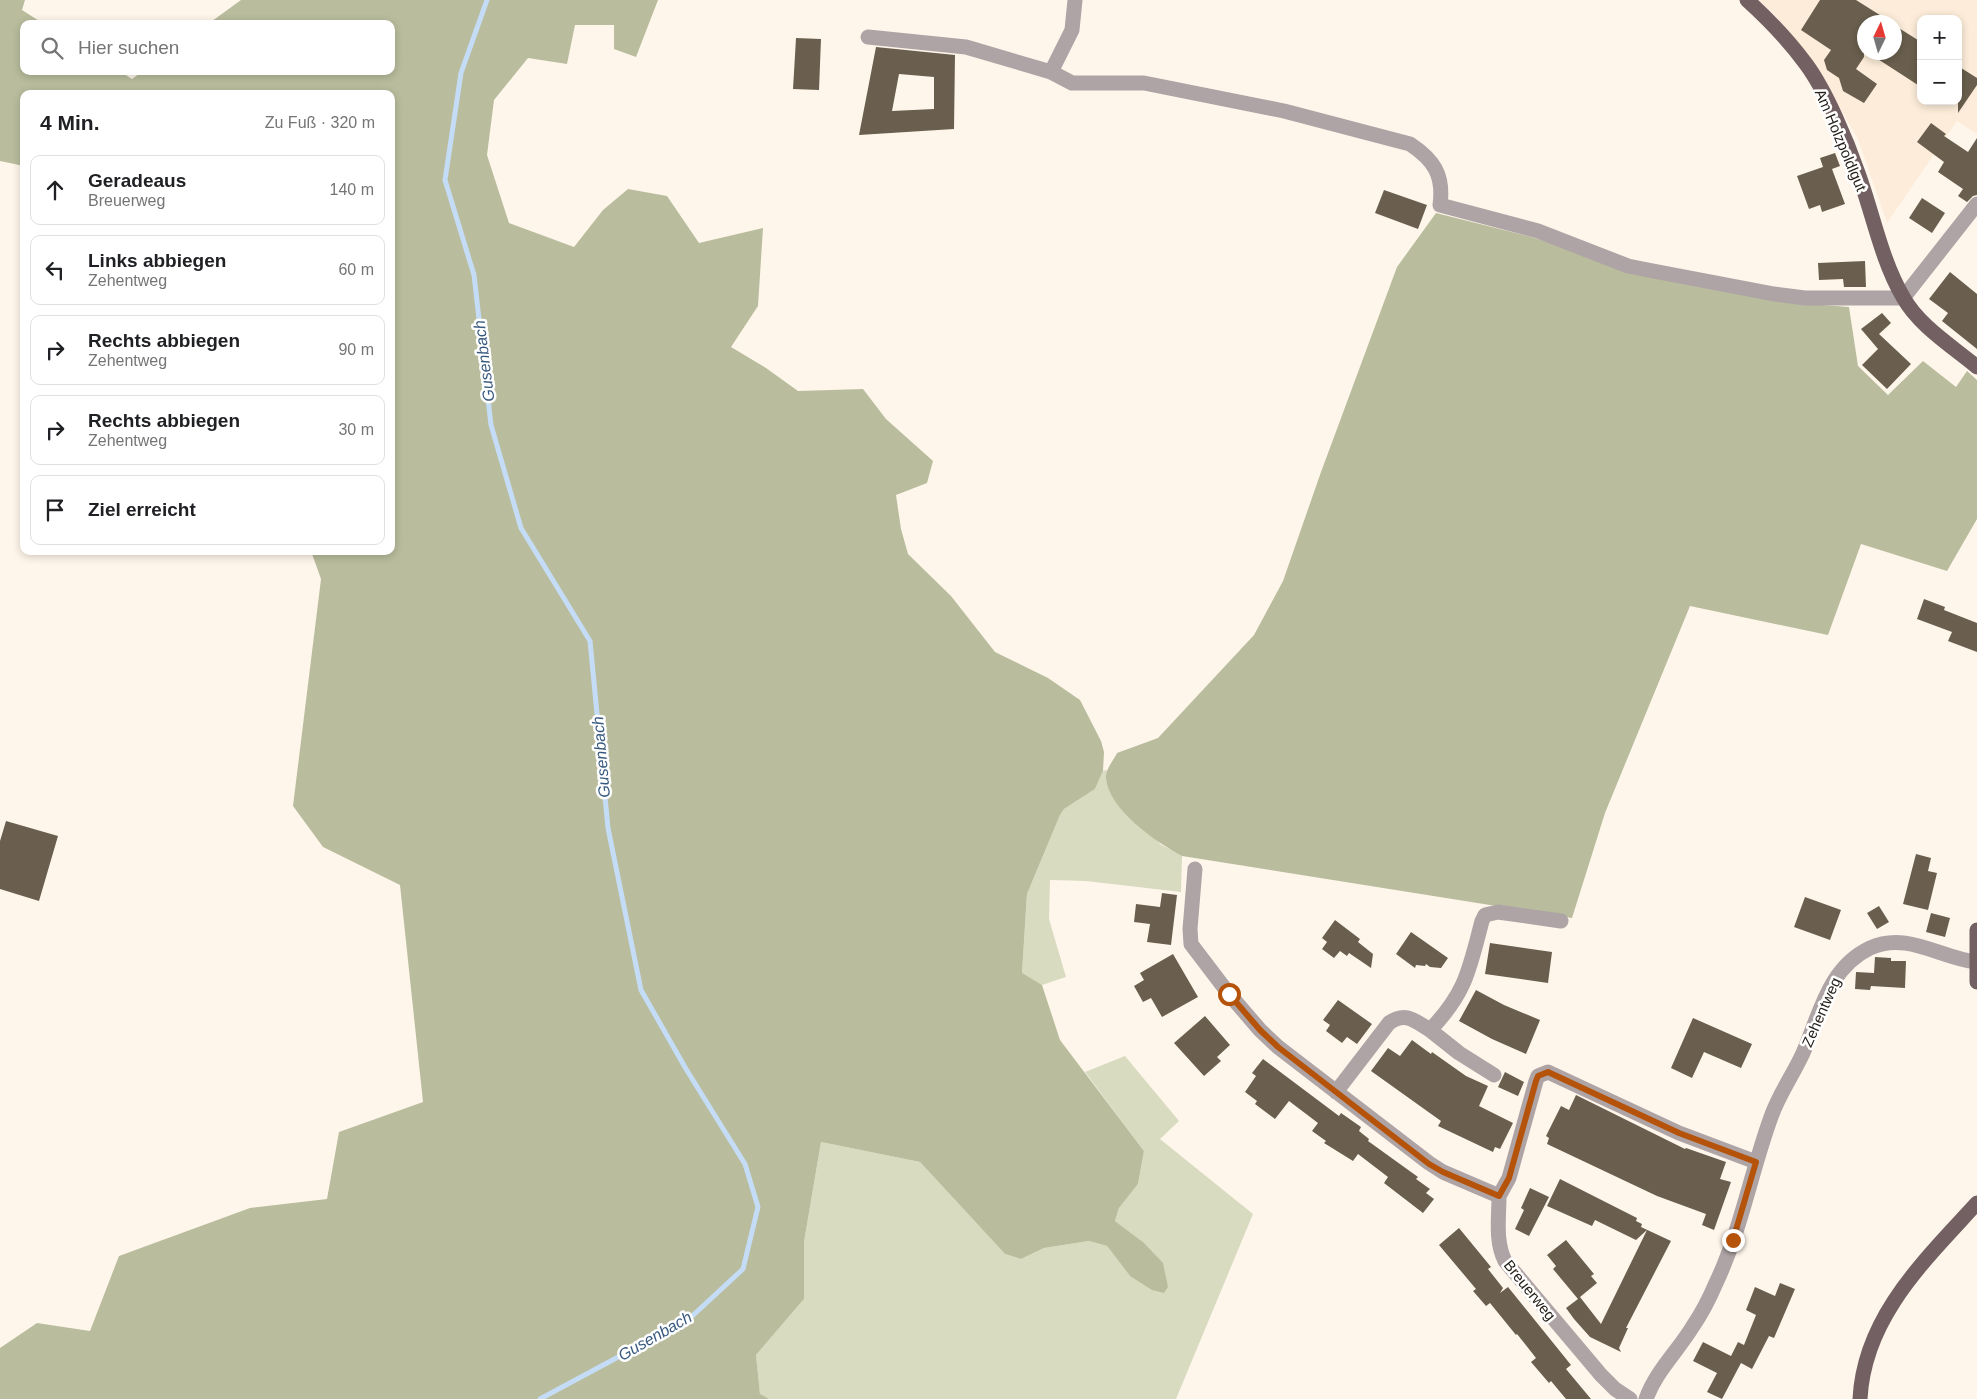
<!DOCTYPE html>
<html lang="de">
<meta charset="utf-8">
<style>
:root{--surface:#fff;--page:#f6f6f6;--text:#202124;--muted:#757577;--line:#e0e0e0}
body{margin:0;font-family:Arial,sans-serif;background:var(--page);color:var(--text)}
.controls{position:absolute;right:15px;top:15px;display:grid;overflow:hidden;border-radius:10px;box-shadow:0 2px 8px #0003}
.controls button{width:45px;height:45px;display:grid;place-items:center;padding:0;border:0;border-bottom:1px solid var(--line);background:var(--surface);color:var(--text);font:25px sans-serif}
.compass{position:absolute;left:1857px;top:15px;width:45px;height:45px;border-radius:50%;background:var(--surface);box-shadow:0 2px 8px #0003;rotate:5deg}
.stop{position:absolute;width:15px;height:15px;margin:-11px;border:4px solid #b45309;border-radius:50%;background:#fff}
.stop.end{background:#b45309;border-color:#fff;box-shadow:0 1px 5px #0008}
.list{margin:0;padding:0;list-style:none}
h2{display:flex;justify-content:space-between;align-items:center;height:65px;margin:0;padding:0 20px;font-size:21px}
h2 small{font-size:16px;font-weight:400;color:var(--muted)}
.list li{display:grid;grid-template-columns:32px 1fr auto;gap:15px;align-items:center;box-sizing:border-box;height:70px;margin:0 10px 10px;padding:0 10px;border:1px solid var(--line);border-radius:10px}
.list b{display:block;font-size:19px;white-space:nowrap}
.list p{margin:0;font-size:16px;white-space:nowrap;color:var(--muted)}
.list em{font-size:16px;font-style:normal;color:var(--muted)}
.icon{flex:none;width:28px;height:28px;fill:none;stroke:currentColor;stroke-width:2;stroke-linecap:round;stroke-linejoin:round}
.map{position:relative;flex:none;width:1977px;height:1399px;overflow:hidden}
.search{position:absolute;background:var(--surface);box-shadow:0 2px 8px #0003;left:20px;top:20px;width:375px;height:55px;display:flex;align-items:center;gap:12px;box-sizing:border-box;padding:0 18px;border-radius:10px;color:var(--muted);font-size:19px}
.panel{position:absolute;background:var(--surface);box-shadow:0 2px 8px #0003;left:20px;top:90px;width:375px;height:465px;border-radius:10px}
.map>svg:first-child{display:block}
.built{fill:#fcecd9;fill-rule:evenodd}
.green{fill:#d8dbc0}
.forest{fill:#b9bd9d}
.lines{fill:none;stroke-linecap:round;stroke-linejoin:round}
.stream{stroke:#c5dcf6;stroke-width:5}
.building{fill:#6a5f4e;fill-rule:evenodd}
.minor{stroke:#afa4a5;stroke-width:15}
.major{stroke:#736062;stroke-width:15}
.route{stroke:#b45309;stroke-width:6}
.labels{text-anchor:middle;dominant-baseline:central;stroke-width:5;stroke-linejoin:round;paint-order:stroke}
.street-label{font-size:15px;fill:#26201a;stroke:#fff}
.water-label{font-size:16px;font-style:italic;fill:#37597f;stroke:#fff}
</style>
<div class="map">
<svg width="1977" height="1399" viewBox="0 0 1977 1399">
<rect width="100%" height="100%" fill="#fff6eb"/>
<!-- built -->
<path class="built" d="M1757,0H1977V134L1957,121L1887,223L1858,139L1810,57L1772,12ZM1921,19H1958V101H1921ZM1864,22H1894V52H1864Z"/>
<!-- green -->
<path class="green" d="M1107,770L1106,778L1160,844L1182,856L1181,892L1086,881L1050,880L1049,919L1066,977L1042,985L1022,974L1027,894L1060,815L1064,809L1095,789L1103,771Z
M1125,1056L1179,1121L1160,1139L1253,1214L1176,1399H769L760,1395L756,1355L804,1299V1242L821,1142L920,1162L1005,1254L1021,1259L1044,1248L1089,1241L1107,1246L1130,1276L1143,1242L1115,1221L1119,1208L1138,1184L1144,1151L1085,1072Z"/>
<!-- forest -->
<path class="forest" d="M0,0H25L22,10L44,24H24V71H119L132,79L143,71H391V24H208L241,0H658L636,57L614,49V25H575L567,64L528,58L494,100L487,155L509,223L574,247L603,210L628,189L667,196L699,243L763,228L758,306L731,347L766,368L798,391L863,389L886,419L933,461L927,483L896,495L901,529L908,554L951,596L995,652L1048,678L1080,700L1101,741L1104,752L1103,771L1095,789L1064,809L1060,815L1027,894L1022,973L1042,985L1060,1040L1144,1151L1138,1184L1119,1208L1115,1221L1143,1242L1163,1263L1168,1287L1164,1293L1152,1290L1130,1276L1107,1246L1089,1241L1044,1248L1021,1259L1005,1254L920,1162L821,1142L804,1242V1299L756,1355L760,1394L769,1399H0V1348L37,1323L90,1331L119,1256L250,1208L327,1199L339,1132L423,1102L400,885L323,847L293,806L321,579L311,551H391V94H24V166L0,161Z
M1436,213L1528,236L1584,253L1784,302L1849,307L1858,366L1888,395L1923,361L1956,387L1967,371L1977,380V519L1947,571L1861,544L1828,635L1690,606L1605,813L1572,918L1182,856C1156,842 1109,810 1106,778C1105,770 1113,761 1117,753L1158,738L1254,635L1283,581L1321,472L1397,267Z"/>
<g class="lines">
<!-- stream -->
<path class="stream" d="M487,0L461,73L445,180L474,275L491,425L521,528L590,641L608,828L641,990L686,1069L745,1164L758,1207L743,1269L689,1319L540,1399"/>
</g>
<!-- building -->
<path class="building" d="M1820,0H1856L1891,22H1864V57L1856,69L1877,84L1864,103L1843,91L1839,78L1827,70L1824,60L1831,50L1801,30Z
M1894,25L1921,42V87L1867,52H1894Z
M796,38L821,39L819,90L793,89Z
M876,47L955,55L954,129L859,135ZM899,74L934,77V109L892,111Z
M1958,66L1977,78V85L1958,113Z
M1931,123L1946,134L1944,136L1968,152L1977,138V195L1973,196L1967,202L1958,196L1963,189L1938,172L1944,162L1917,142Z
M1835,153L1840,166L1832,169L1845,204L1822,212L1820,205L1809,209L1797,176L1823,167L1820,158Z
M1384,190L1427,205L1418,229L1375,213Z
M1922,198L1945,213L1932,233L1909,218Z
M1865,261L1866,287H1844L1843,279L1819,280L1818,263Z
M1950,272L1977,294V349L1942,321L1948,313L1929,299Z
M1882,313L1891,323L1879,334L1911,364L1887,389L1862,365L1878,349L1861,329Z
M1924,599L1945,607L1944,610L1977,623V652L1948,641L1952,632L1917,619Z
M6,821L58,836L39,901L0,889V841Z
M1916,854L1931,858L1928,871L1937,873L1928,910L1903,904Z
M1162,893L1177,895L1171,945L1147,942L1150,924L1134,922L1136,904L1160,907Z
M1805,897L1841,910L1830,940L1794,927Z
M1879,906L1889,922L1877,929L1867,913Z
M1931,913L1950,918L1945,937L1926,932Z
M1335,920L1360,939L1358,942L1373,954L1371,968L1349,953L1347,956L1340,951L1334,958L1322,949L1327,942L1322,938Z
M1411,932L1448,958L1441,968L1430,967L1426,964L1425,966L1416,965L1415,968L1396,954Z
M1490,943L1552,952L1548,983L1485,974Z
M1173,954L1198,997L1162,1017L1151,998L1143,1002L1134,986L1144,980L1140,973Z
M1875,957L1891,958V961H1906L1905,988L1871,986L1870,990L1855,989L1856,972L1874,973Z
M1476,990L1504,1005L1540,1020L1526,1054L1492,1039L1459,1021Z
M1338,1000L1372,1024L1357,1044L1347,1037L1342,1043L1326,1031L1330,1025L1323,1020Z
M1205,1016L1230,1045L1217,1057L1221,1061L1204,1076L1174,1043Z
M1693,1018L1752,1044L1741,1068L1704,1052L1692,1078L1671,1068Z
M1412,1040L1431,1054L1432,1052L1466,1076L1488,1086L1479,1106L1513,1123L1500,1149L1495,1147L1493,1152L1438,1126L1441,1121L1371,1071L1388,1048L1400,1056Z
M1263,1059L1339,1116L1341,1113L1361,1127L1359,1131L1369,1139L1368,1141L1418,1177L1416,1179L1430,1189L1426,1193L1434,1199L1423,1213L1384,1183L1388,1177L1358,1154L1353,1161L1324,1143L1326,1141L1312,1131L1318,1123L1289,1101L1275,1119L1255,1104L1257,1101L1245,1092L1256,1076L1252,1073Z
M1505,1072L1524,1082L1518,1096L1498,1087Z
M1576,1095L1685,1149L1686,1148L1726,1162L1720,1179L1731,1182L1714,1230L1702,1225L1706,1214L1657,1196L1547,1144L1549,1138L1546,1136L1561,1106L1569,1110Z
M1560,1179L1637,1218L1636,1221L1642,1224L1641,1227L1671,1241L1626,1328H1628L1619,1348L1621,1352L1590,1337L1574,1319L1566,1308L1578,1299L1553,1269L1556,1266L1547,1255L1566,1240L1594,1274L1591,1276L1597,1283L1580,1297L1601,1324L1647,1230L1636,1240L1595,1220L1592,1226L1547,1206Z
M1530,1188L1549,1197L1529,1236L1515,1229L1524,1210L1521,1208Z
M1459,1228L1491,1267L1488,1269L1503,1288L1500,1293L1508,1287L1571,1365L1566,1369L1591,1399H1566L1551,1381L1549,1383L1531,1362L1536,1358L1517,1334L1516,1335L1490,1303L1486,1306L1473,1291L1476,1289L1439,1245Z
M1780,1283L1795,1289L1774,1338L1769,1336L1752,1369L1741,1363L1722,1399L1707,1392L1717,1373L1693,1361L1703,1342L1731,1356L1738,1342L1744,1345L1756,1315L1746,1310L1755,1287L1775,1296Z"/>
<g class="lines">
<!-- minor -->
<path class="minor" d="M868,37L966,47L1051,72L1072,83H1144L1284,111L1410,144C1434,160 1444,175 1440,205L1538,231L1628,266L1648,270L1774,294L1805,298H1903L1977,204
M1051,72L1072,30L1075,0
M1195,869L1190,929L1191,944L1229,994L1260,1030L1278,1047L1429,1163L1443,1172L1499,1196C1499,1218 1495,1241 1505,1261L1601,1375L1615,1389L1630,1399
M1430,1030L1459,1053L1494,1075
M1336,1092L1389,1023C1406,1011 1415,1021 1430,1030C1466,993 1469,970 1482,921L1485,915L1498,912L1561,921
M1499,1196L1509,1178L1536,1081L1538,1076L1548,1072L1679,1133L1756,1162
M1646,1399C1656,1371 1678,1351 1693,1326C1702,1313 1710,1297 1716,1283C1741,1230 1751,1172 1771,1117C1779,1094 1793,1075 1803,1053C1820,1014 1828,968 1870,948C1907,931 1940,958 1976,962"/>
<!-- major -->
<path class="major" d="M1747,0C1768,19 1789,41 1806,64C1826,91 1847,141 1858,173C1873,214 1881,259 1903,297C1919,326 1952,346 1977,367
M1977,930V982
M1860,1399C1864,1317 1925,1260 1977,1203"/>
</g>
<g class="lines">
<!-- route -->
<path class="route" d="M1229,994L1260,1030L1278,1047L1429,1164L1443,1172L1499,1196L1509,1178L1536,1081L1538,1076L1548,1072L1679,1133L1756,1162L1733,1240"/>
</g>
<g class="labels">
<!-- street labels -->
<g class="street-label">
<text transform="translate(1841 140) rotate(67)">Am Holzpoldlgut</text>
<text transform="translate(1821 1012) rotate(-66)">Zehentweg</text>
<text transform="translate(1530 1290) rotate(51)">Breuerweg</text>
</g>
<!-- water labels -->
<g class="water-label">
<text transform="translate(484 361) rotate(-97)">Gusenbach</text>
<text transform="translate(601 757) rotate(-95)">Gusenbach</text>
<text transform="translate(655 1336) rotate(-30)">Gusenbach</text>
</g>
</g>
</svg>
<div class="controls">
<button>+</button>
<button>−</button>
</div>
<svg class="compass" viewBox="-18 -18 36 36"><path d="M0-13l5 13h-10z" fill="#e53935"/><path d="M0 13l5-13h-10z" fill="#757577"/></svg>
<div class="stop" style="left:1229px;top:994px"></div>
<div class="stop end" style="left:1733px;top:1240px"></div>
<div class="search"><svg class="icon" aria-label="search" viewBox="0 0 24 24"><circle cx="10" cy="10" r="6"/><path d="M15 15l6 6"/></svg>Hier suchen</div>
<section class="panel">
<h2>4 Min.<small>Zu Fuß · 320 m</small></h2>
<ul class="list">
<li><svg class="icon" aria-label="ahead" viewBox="0 0 24 24"><path d="M12 20V5M6 11l6-6 6 6"/></svg><div><b>Geradeaus</b><p>Breuerweg</p></div><em>140 m</em></li>
<li><svg class="icon" aria-label="left" viewBox="0 0 24 24"><path d="M17 20v-9H6M10 6l-5 5 5 5"/></svg><div><b>Links abbiegen</b><p>Zehentweg</p></div><em>60 m</em></li>
<li><svg class="icon" aria-label="right" viewBox="0 0 24 24"><path d="M7 20v-9h11M14 6l5 5-5 5"/></svg><div><b>Rechts abbiegen</b><p>Zehentweg</p></div><em>90 m</em></li>
<li><svg class="icon" aria-label="right" viewBox="0 0 24 24"><path d="M7 20v-9h11M14 6l5 5-5 5"/></svg><div><b>Rechts abbiegen</b><p>Zehentweg</p></div><em>30 m</em></li>
<li><svg class="icon" aria-label="arrive" viewBox="0 0 24 24"><path d="M6 21V4h12l-3 4 3 4H6"/></svg><div><b>Ziel erreicht</b></div></li>
</ul>
</section>
</div>
